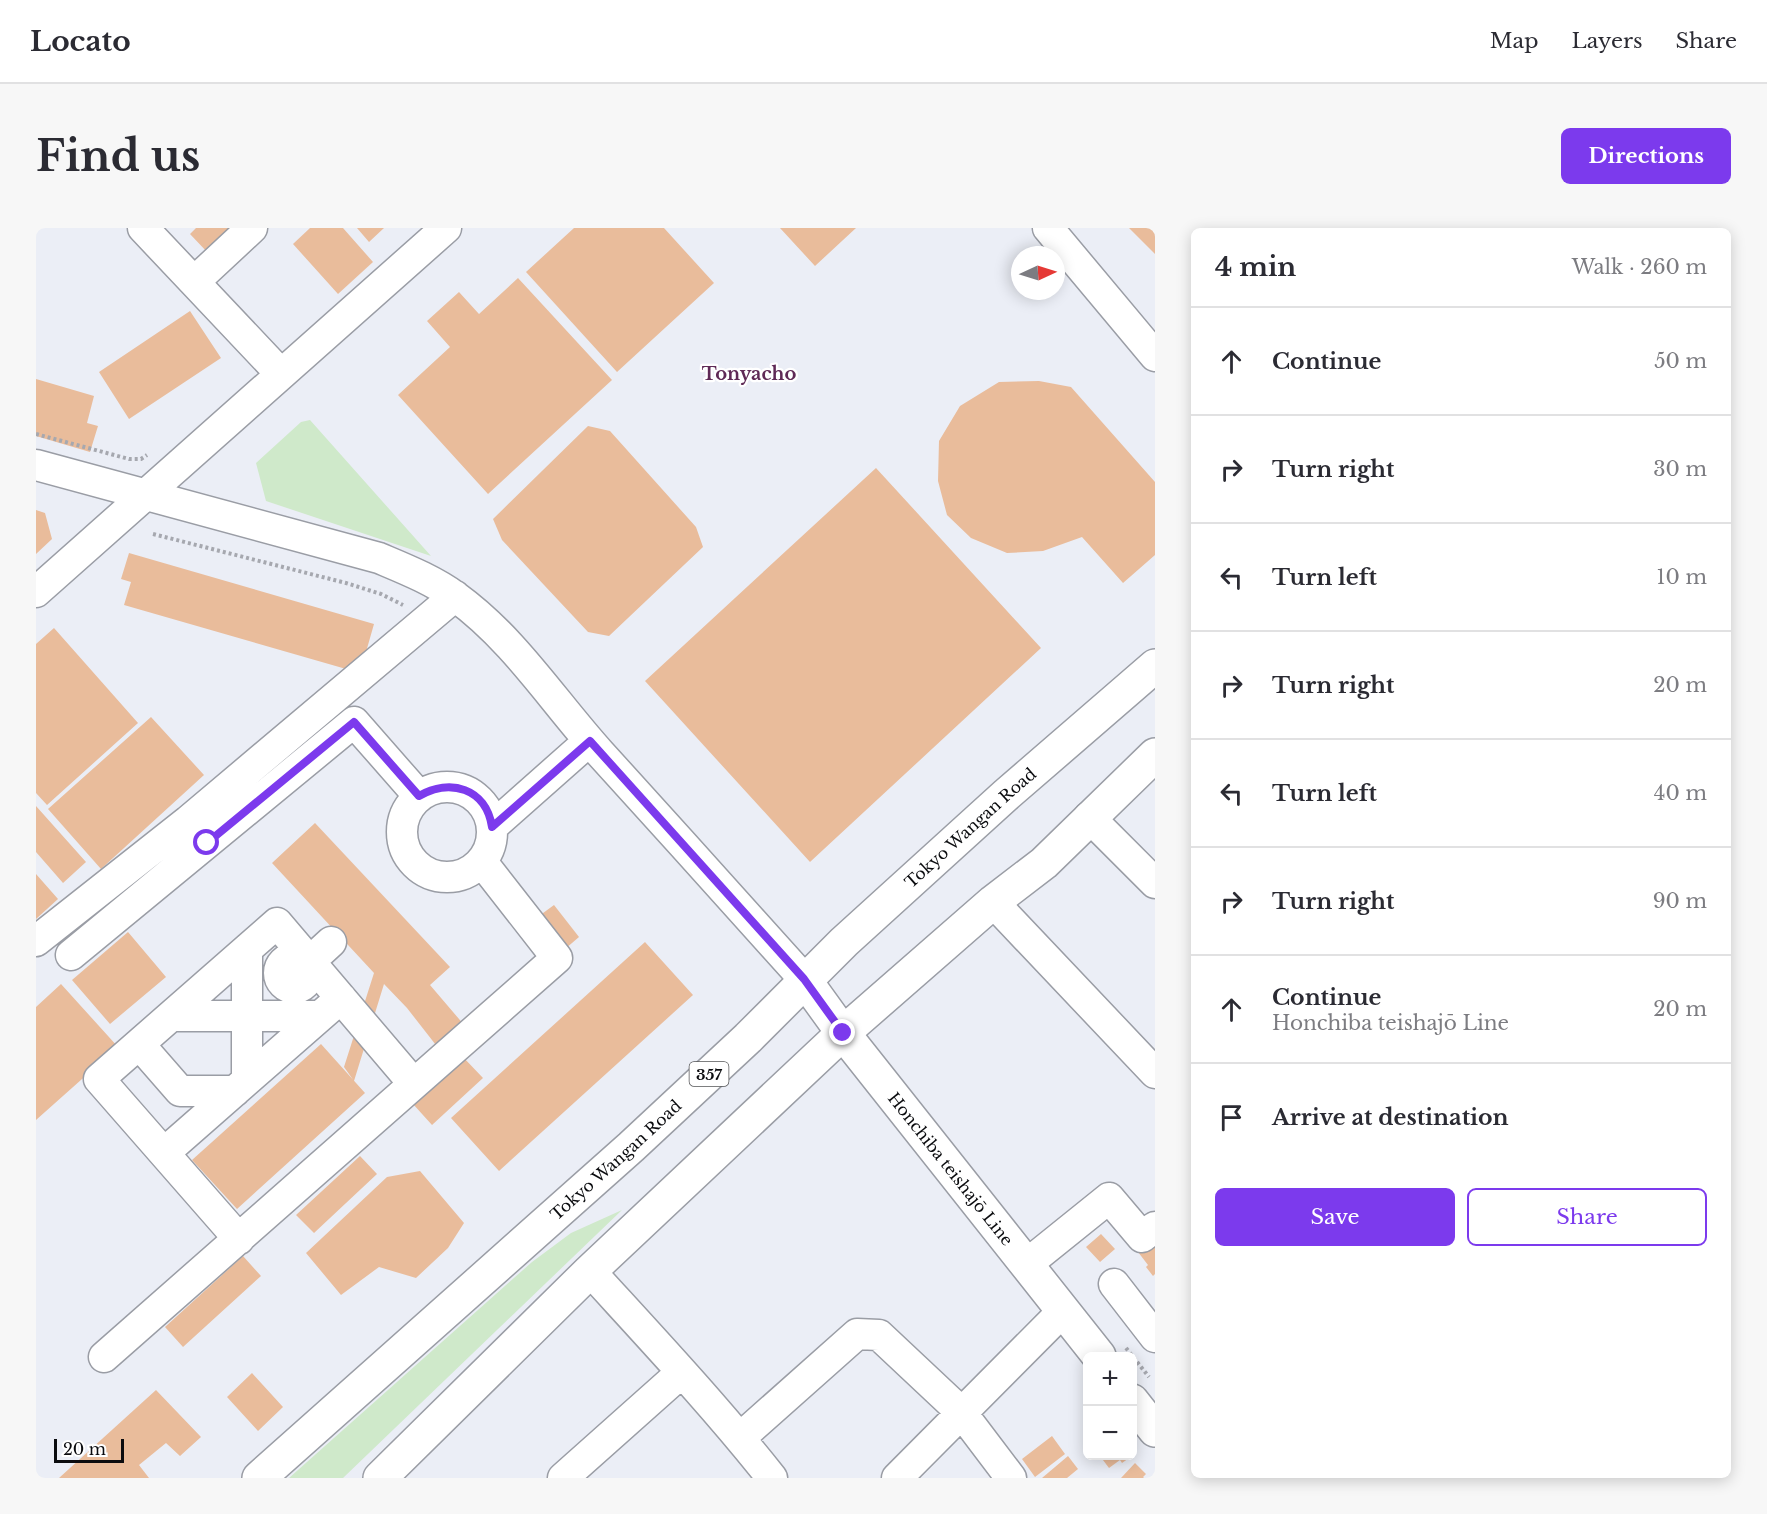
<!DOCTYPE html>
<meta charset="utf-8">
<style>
:root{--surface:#fff;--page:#f7f7f7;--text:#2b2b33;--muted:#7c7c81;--line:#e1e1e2;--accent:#7c3aed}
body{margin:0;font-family:"Libre Baskerville",serif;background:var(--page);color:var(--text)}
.controls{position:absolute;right:18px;bottom:18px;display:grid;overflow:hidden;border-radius:9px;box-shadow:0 3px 15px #0003}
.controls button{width:54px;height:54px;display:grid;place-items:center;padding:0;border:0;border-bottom:2px solid var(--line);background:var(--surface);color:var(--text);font:30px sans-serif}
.compass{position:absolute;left:975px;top:18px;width:54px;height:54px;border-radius:50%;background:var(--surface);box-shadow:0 3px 15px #0003;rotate:86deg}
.scale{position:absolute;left:18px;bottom:15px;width:70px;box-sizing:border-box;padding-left:6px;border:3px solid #0b0c0f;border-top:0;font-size:16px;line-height:21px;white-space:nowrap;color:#0b0c0f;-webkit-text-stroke:4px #fff;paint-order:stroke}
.stop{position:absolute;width:18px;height:18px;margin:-14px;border:4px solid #7c3aed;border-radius:50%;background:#fff}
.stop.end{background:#7c3aed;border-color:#fff;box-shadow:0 2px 6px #0008}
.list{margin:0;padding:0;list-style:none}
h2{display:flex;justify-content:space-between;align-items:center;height:78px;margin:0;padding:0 24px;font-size:26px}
h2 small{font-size:20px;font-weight:400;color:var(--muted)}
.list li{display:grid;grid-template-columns:39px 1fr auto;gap:18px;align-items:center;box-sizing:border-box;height:108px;padding:0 24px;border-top:2px solid var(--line)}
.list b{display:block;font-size:22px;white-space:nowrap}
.list p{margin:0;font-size:20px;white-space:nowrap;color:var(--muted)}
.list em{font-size:20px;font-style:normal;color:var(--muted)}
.actions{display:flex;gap:12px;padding:18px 24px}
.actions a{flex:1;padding:14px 0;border:2px solid var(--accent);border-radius:9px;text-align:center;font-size:21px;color:var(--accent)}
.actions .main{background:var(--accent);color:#fff}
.icon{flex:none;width:33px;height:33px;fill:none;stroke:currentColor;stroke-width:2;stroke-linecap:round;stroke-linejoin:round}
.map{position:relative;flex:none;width:1119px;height:1250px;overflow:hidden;border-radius:9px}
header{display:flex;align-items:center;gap:36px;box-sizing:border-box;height:84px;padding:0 30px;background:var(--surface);border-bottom:2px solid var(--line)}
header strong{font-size:28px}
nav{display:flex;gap:33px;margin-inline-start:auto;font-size:21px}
.intro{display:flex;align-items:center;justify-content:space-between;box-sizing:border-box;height:144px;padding:0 36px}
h1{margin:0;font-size:42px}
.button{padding:15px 27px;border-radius:9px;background:var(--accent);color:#fff;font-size:21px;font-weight:700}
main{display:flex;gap:36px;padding:0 36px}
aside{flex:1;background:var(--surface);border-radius:9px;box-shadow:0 3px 15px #0003}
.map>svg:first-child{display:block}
.green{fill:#cfe9ca}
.building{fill:#e9bc9b}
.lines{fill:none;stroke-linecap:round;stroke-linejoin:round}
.minor-casing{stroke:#9a9da5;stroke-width:33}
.major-casing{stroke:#9a9da5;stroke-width:36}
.highway-casing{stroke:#9a9da5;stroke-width:36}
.path{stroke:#a6a8af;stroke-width:4;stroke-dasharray:3 3;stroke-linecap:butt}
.minor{stroke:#fff;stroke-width:30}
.major{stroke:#fff;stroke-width:33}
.highway{stroke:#fff;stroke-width:33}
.route{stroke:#7c3aed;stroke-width:8}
.labels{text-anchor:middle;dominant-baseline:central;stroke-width:4.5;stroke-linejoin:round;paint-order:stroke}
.shield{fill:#fff;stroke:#545557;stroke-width:1.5}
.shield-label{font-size:15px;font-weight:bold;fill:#0b0c0f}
.street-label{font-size:16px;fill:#0b0c0f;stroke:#fff}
.neighbourhood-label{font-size:18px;font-weight:bold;fill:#5f2956;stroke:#fff}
</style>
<header>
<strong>Locato</strong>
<nav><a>Map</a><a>Layers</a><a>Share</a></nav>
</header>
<div class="intro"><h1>Find us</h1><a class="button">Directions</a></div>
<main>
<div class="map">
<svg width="1119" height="1250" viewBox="0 0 1119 1250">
<rect width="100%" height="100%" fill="#ebeef6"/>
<!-- green -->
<path class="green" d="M274,192L395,328L230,273L220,235L265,194Z
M586,982L307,1250H253L496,1034L535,1005Z"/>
<!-- building -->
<path class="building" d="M160,0H198L172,25L154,6Z
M274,0H307L337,34L302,66L257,16Z
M321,0H348L333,14Z
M538,0H628L678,55L581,144L490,44Z
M744,0H820L779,38Z
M1093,0H1119V26Z
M482,50L576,152L452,266L362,167L414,119L391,93L423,64L443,86Z
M154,83L185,130L93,191L63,144Z
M0,151L58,168L51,195L62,198L54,224L0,208Z
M1003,153L1035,159L1119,254V327L1087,355L1046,309L1007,323L971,325L935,310L911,287L902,253L903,213L924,178L963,154Z
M552,198L574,203L660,299L667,319L573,408L552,404L466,312L457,291Z
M840,240L1005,420L774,634L609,453Z
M0,282L9,285L16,311L0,326Z
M93,325L338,396L324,445L88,377L95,354L85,351Z
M18,400L102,495L11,577L0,565V416Z
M115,489L168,547L65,641L12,581Z
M0,578L50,634L27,655L0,624Z
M279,595L414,739L394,757L429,798L403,821L371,780L348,756L318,853L308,839L338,745L236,635Z
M0,646L22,671L0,691Z
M518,677L543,709L529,721L503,688Z
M92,704L130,749L74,796L36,752Z
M609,714L657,767L463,943L415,890Z
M25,756L82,819L0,892V779Z
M285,816L329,865L201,981L156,932Z
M427,829L447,850L396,897L377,876Z
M324,928L341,946L278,1005L260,987Z
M384,943L428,995L412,1020L380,1050L343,1039L305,1067L270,1025L351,949Z
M1065,1006L1079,1021L1064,1034L1050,1019Z
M1119,1010V1046L1117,1048L1110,1039L1112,1037L1102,1024Z
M207,1028L225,1048L147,1119L129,1099Z
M216,1145L247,1179L222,1203L191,1169Z
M120,1162L165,1209L144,1228L130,1215L103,1237L113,1250H23Z
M1016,1208L1029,1226L999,1249L986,1231Z
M1032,1228L1042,1241L1031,1250H1006Z
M1064,1228H1096L1086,1235L1084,1232L1073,1240Z
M1099,1235L1110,1246L1107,1249L1108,1250H1085Z"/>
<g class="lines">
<!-- minor casing -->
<g class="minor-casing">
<path id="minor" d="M107,0L245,146
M1012,0L1119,128
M158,54L216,0
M0,237L343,330C369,341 397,352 420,369C478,411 517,473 564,525C632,600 701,676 768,751
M0,364L410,0
M366 604a45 45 0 1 1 90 0a45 45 0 1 1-90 0Z
M1053,589L1119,655
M456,599L553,513
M957,674L1119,845
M0,713L152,593L419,368
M211,722V852
M35,727L318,494L383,568
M243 745a15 15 0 1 1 30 0a15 15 0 1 1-30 0Z
M270,737L295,714
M135,788H284
M103,816L144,863H199
M128,925L305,770
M203,1011L63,851L241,695L378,856
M991,1036L1073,970L1106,1009L1119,999
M554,1043C616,1111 679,1178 736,1250
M1078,1056L1119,1109
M68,1129L521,730L446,634
M704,1210L821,1106L843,1107L925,1184L975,1250
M527,1250L646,1144
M861,1250L1027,1083"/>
</g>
<!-- major casing -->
<g class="major-casing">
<g id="major">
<path id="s1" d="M768,751L807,805L1063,1128"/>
<path d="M1096,1173L1119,1202"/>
</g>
</g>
<!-- highway casing -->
<g class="highway-casing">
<g id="highway">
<path id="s2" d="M223,1250L595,919L712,810L808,714L971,566L1119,438"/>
<path d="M344,1250L554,1043L807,805L957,674L1008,635L1119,527"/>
</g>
</g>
<!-- path -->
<path class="path" d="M0,206L93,231H105L111,227
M117,306L310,355L345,366L367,377
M1090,1120L1113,1149"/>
<!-- minor -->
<use href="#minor" class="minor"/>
<!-- major -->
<use href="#major" class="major"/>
<!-- highway -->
<use href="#highway" class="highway"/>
</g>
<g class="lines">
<!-- route -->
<path class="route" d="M171,615L318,494L383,568C414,550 450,560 456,599L554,513L768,751L807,805"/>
</g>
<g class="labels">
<!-- shield labels -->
<rect class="shield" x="653.5" y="834" width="39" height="24" rx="4.5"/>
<g class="shield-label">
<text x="673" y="846">357</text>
</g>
<!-- street labels -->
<g class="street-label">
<text stroke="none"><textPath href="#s2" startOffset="964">Tokyo Wangan Road</textPath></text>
<text stroke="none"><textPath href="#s2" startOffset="478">Tokyo Wangan Road</textPath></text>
<text stroke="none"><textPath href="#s1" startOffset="240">Honchiba teishajō Line</textPath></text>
</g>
<!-- neighbourhood labels -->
<g class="neighbourhood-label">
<text x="713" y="146">Tonyacho</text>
</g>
</g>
</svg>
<div class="controls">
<button>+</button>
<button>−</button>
</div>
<svg class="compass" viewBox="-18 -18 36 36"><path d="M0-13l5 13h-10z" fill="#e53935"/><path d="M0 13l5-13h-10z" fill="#7c7c81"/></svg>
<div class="scale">20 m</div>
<div class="stop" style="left:171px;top:615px"></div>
<div class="stop end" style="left:807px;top:805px"></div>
</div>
<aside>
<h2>4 min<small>Walk · 260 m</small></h2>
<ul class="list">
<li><svg class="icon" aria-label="ahead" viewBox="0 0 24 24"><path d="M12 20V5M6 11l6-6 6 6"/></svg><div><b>Continue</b></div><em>50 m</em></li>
<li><svg class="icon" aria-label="right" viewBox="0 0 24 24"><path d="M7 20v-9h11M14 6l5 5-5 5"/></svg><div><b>Turn right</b></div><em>30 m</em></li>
<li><svg class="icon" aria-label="left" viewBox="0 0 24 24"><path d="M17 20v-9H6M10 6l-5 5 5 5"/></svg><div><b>Turn left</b></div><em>10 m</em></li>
<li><svg class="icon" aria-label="right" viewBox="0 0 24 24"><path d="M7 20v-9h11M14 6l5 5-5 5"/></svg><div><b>Turn right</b></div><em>20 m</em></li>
<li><svg class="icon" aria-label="left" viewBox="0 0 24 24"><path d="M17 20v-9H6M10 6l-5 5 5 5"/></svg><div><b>Turn left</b></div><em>40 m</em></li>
<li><svg class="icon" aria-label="right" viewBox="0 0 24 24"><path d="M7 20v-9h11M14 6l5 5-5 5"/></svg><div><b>Turn right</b></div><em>90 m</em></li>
<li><svg class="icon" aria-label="ahead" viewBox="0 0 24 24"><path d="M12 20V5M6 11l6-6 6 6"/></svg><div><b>Continue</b><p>Honchiba teishajō Line</p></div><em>20 m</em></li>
<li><svg class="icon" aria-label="arrive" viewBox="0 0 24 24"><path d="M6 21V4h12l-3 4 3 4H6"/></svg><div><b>Arrive at destination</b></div></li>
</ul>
<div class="actions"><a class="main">Save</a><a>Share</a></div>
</aside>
</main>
